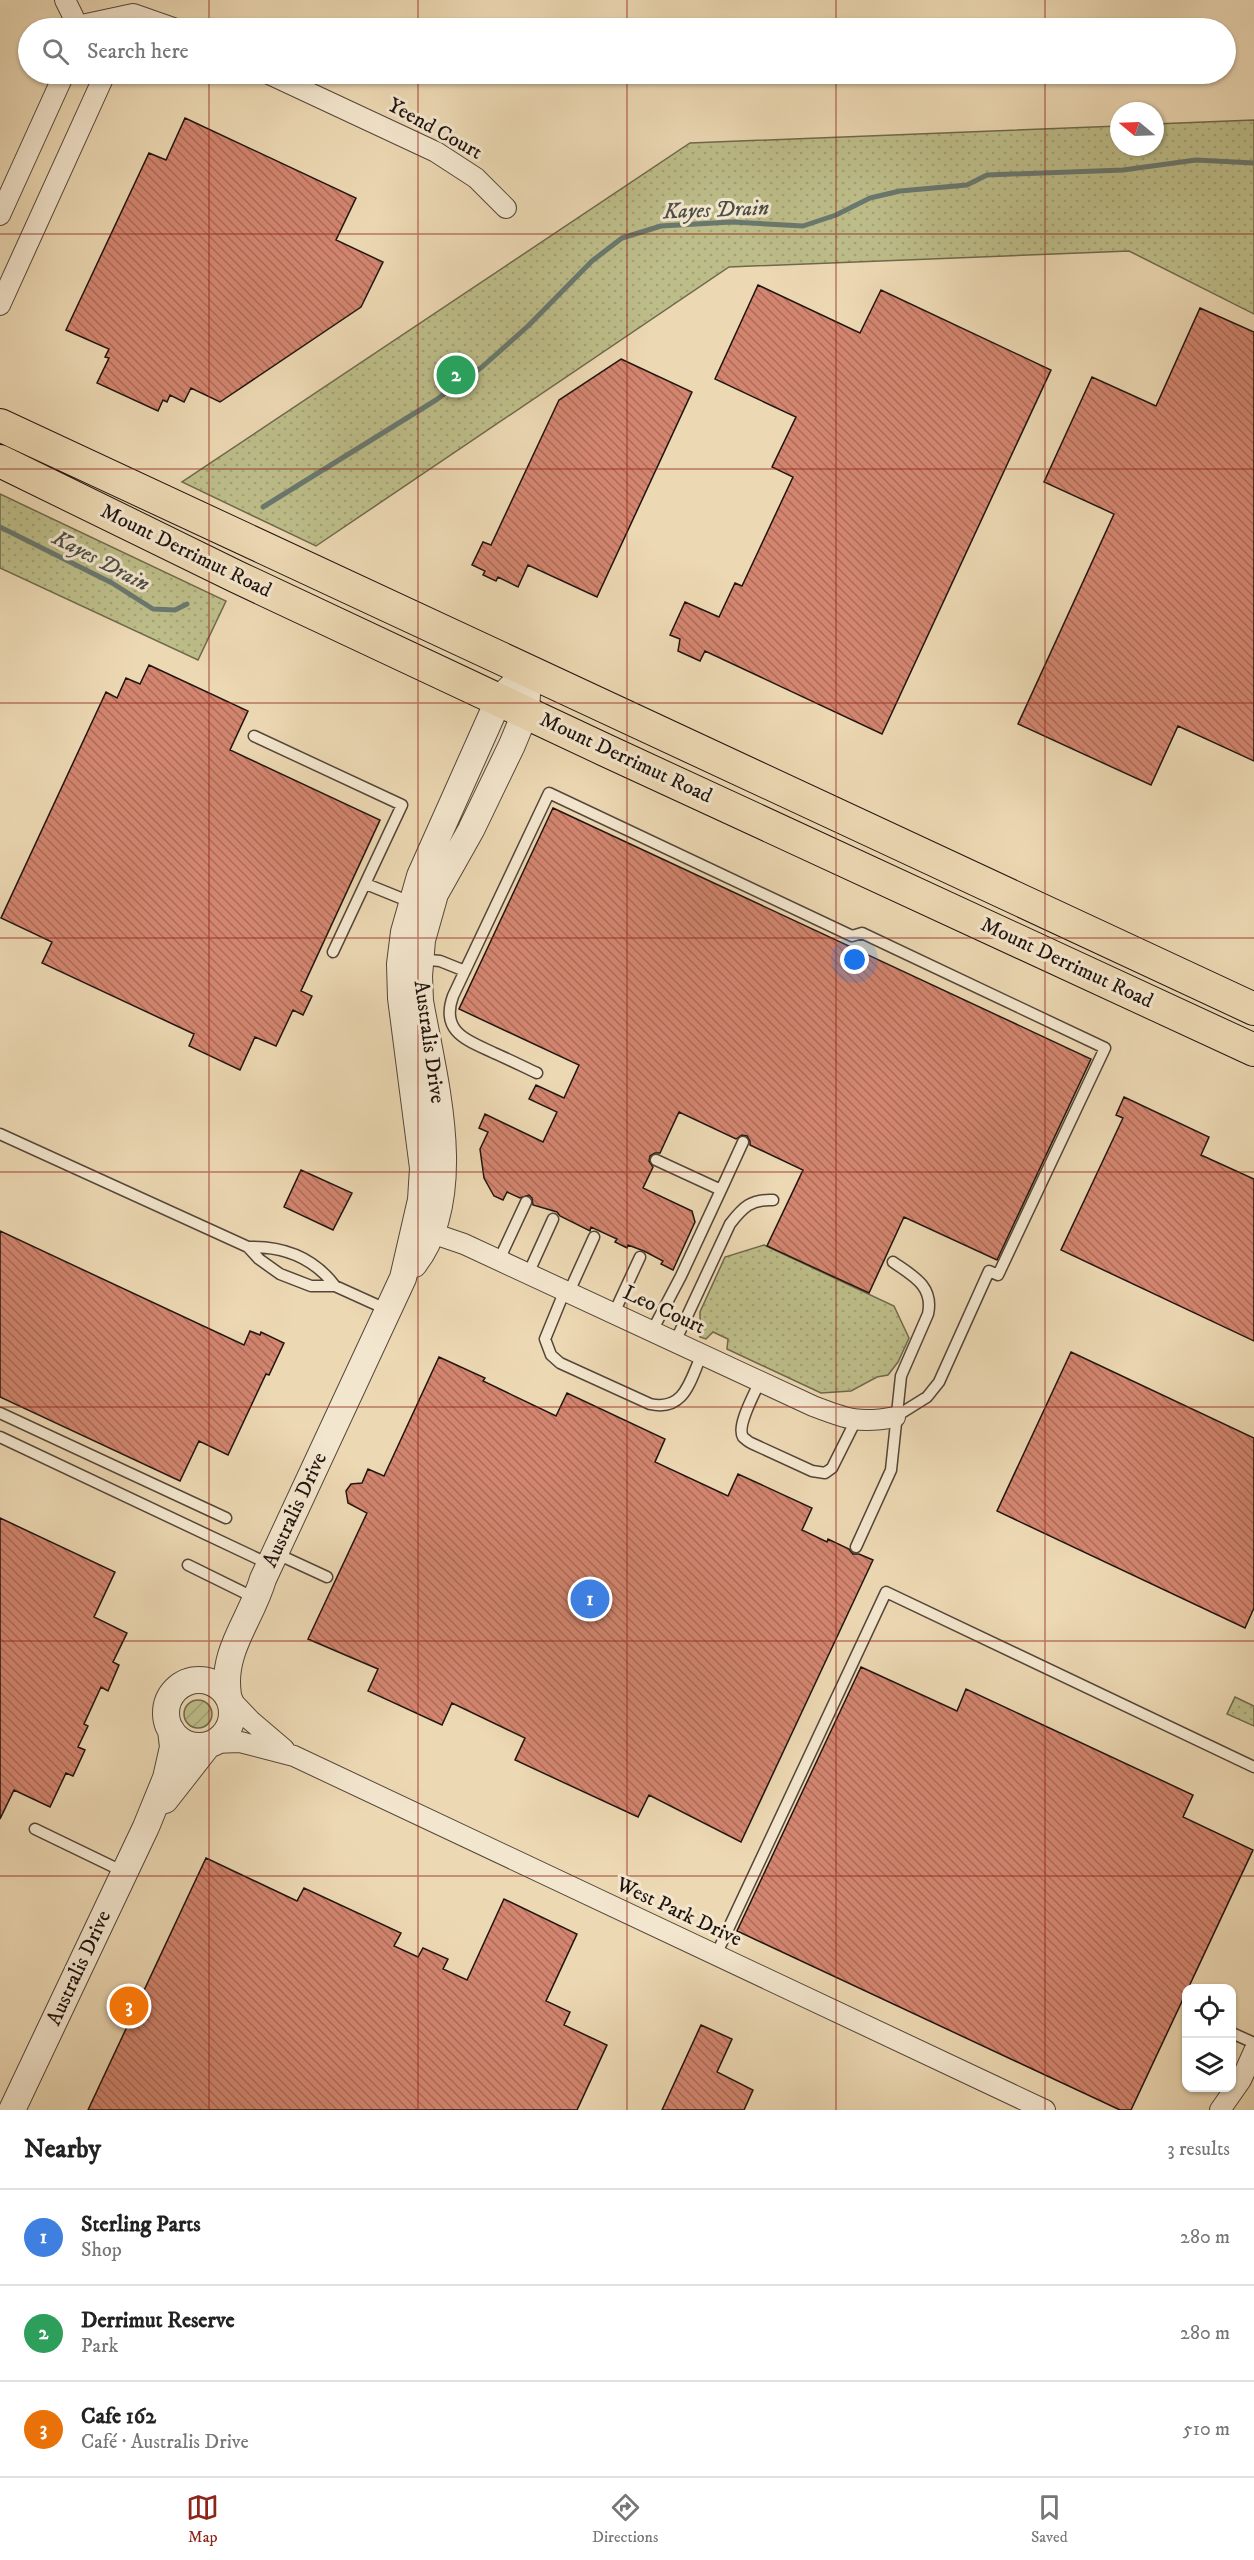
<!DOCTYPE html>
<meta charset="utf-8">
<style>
:root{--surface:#fff;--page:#f2f2f2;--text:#222;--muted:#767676;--line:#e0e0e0;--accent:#8f2418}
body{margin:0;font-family:"IM FELL DW Pica",serif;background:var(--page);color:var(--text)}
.controls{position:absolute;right:18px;bottom:18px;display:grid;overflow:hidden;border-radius:12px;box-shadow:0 2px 4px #0004}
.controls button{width:54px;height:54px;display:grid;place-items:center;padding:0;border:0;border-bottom:2px solid var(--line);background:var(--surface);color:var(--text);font:30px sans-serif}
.compass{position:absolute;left:1110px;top:102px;width:54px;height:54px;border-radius:50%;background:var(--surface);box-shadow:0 2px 4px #0004;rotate:289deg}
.you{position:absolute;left:855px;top:960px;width:21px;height:21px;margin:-15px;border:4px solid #fff;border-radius:50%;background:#1a73e8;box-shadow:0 0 0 9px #1a73e833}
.badge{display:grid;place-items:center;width:39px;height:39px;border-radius:50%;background:var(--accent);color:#fff;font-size:20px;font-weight:700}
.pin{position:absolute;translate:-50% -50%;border:3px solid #fff;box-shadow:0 2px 6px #0006}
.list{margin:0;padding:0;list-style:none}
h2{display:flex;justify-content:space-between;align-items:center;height:78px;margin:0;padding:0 24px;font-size:26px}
h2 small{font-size:20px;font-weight:400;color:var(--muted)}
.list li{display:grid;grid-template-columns:39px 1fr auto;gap:18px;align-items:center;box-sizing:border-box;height:96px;padding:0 24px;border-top:2px solid var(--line)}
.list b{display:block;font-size:22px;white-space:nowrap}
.list p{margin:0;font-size:20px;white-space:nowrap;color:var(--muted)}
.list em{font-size:20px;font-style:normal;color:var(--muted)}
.icon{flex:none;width:33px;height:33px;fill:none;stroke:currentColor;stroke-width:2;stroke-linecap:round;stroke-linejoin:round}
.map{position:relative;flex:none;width:1254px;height:2110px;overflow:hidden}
.search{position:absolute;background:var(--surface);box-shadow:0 2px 4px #0004;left:18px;right:18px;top:18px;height:66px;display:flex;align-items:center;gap:15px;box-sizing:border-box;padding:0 21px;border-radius:33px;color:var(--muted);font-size:22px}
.sheet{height:366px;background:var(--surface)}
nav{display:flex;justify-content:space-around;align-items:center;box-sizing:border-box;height:84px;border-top:2px solid var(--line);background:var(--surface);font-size:16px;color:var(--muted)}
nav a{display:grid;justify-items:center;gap:3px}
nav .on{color:var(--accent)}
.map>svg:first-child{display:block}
.grass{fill:url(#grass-dots);stroke:#6f694c;stroke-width:1.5}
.garden{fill:url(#garden-furrows);stroke:#6f694c;stroke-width:1.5}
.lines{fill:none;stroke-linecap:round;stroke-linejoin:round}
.stream{stroke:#69786f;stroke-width:5}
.building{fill:url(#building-back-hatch);stroke:#211510;stroke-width:1.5}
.service-casing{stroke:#544639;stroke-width:13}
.minor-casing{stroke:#544639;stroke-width:22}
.tertiary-casing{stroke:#544639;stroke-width:28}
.primary-casing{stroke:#211510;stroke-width:34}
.service{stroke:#f3e6ce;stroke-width:10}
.minor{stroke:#f3e6ce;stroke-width:20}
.tertiary{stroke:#f3e6ce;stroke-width:26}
.primary{stroke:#ecd8b3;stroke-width:32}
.grid{fill:none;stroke:#8f2418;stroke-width:1.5;stroke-opacity:0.55}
.labels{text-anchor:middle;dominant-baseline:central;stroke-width:6;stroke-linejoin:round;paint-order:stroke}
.street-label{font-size:21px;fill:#211510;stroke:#f3e6ce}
.water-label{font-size:22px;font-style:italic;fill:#4b4f47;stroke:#f3e6ce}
</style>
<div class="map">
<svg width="1254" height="2110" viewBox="0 0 1254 2110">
<defs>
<pattern id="grass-dots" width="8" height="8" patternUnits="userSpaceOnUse" patternTransform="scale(1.5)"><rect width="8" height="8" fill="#bdbd89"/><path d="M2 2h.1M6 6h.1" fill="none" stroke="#a2a275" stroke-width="1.8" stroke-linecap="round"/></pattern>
<pattern id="garden-furrows" width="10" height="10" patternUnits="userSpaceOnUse" patternTransform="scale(1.5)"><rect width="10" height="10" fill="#bdbd89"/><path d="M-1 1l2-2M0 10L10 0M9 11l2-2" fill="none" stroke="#a2a275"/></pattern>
<pattern id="building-back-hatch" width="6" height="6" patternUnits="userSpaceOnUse" patternTransform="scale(1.5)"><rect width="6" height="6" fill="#d3856f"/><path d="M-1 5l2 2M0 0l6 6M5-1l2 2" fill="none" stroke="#ab6c5a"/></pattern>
</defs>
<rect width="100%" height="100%" fill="#ecd8b3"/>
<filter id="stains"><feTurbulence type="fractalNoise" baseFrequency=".00333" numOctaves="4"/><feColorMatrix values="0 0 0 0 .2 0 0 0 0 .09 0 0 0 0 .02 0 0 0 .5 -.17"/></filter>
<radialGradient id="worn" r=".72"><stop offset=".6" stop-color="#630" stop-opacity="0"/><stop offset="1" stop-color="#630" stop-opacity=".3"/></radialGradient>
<!-- grass -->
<path class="grass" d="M1254,120V314L1129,251L729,267L316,546L182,482L690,143L1119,126V147H1155V124Z
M0,494L226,601L198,660L0,568Z
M764,1245L894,1306L909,1338L898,1362L888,1375L877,1377L851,1391L821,1393L727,1349L728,1339L713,1332L706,1339L700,1337V1312L725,1257Z
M1235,1697L1254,1706V1726L1227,1714Z"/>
<!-- garden -->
<path class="garden" d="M184 1714a14 14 0 1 1 28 0a14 14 0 1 1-28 0Z"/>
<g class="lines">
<!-- stream -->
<path class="stream" d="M263,507L436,400L482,367L528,326L592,261L622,238L661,226L732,222L803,226L836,215L870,198L900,191L967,185L987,175L1123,170L1196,160L1254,163
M0,527L112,583L153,609L175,610L187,604"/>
</g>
<!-- building -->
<path class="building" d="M185,118L356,198L336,240L383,262L361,307L220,402L191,388L184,402L170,395L167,402L163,400L158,411L97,383L109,358L105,357L109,349L66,330L149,153L166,160Z
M758,285L860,333L881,290L1051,370L882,734L705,651L700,661L678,651L680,639L670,635L685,602L719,617L735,583L742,586L793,477L772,467L796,417L715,379Z
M1200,308L1254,332V761L1178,726L1151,785L1018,724L1114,514L1044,482L1092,377L1156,406Z
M621,359L692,392L597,597L528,565L518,587L498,577L496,581L483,575L485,571L472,565L483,542L491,545L559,400Z
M149,665L248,711L230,750L380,820L301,991L312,996L303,1015L293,1010L276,1046L255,1037L240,1070L189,1046L194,1034L42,963L52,942L1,918L106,692L117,698L126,678L140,684Z
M553,808L1091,1059L997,1260L904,1217L869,1293L767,1246L803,1170L750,1145V1141L747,1136L742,1135L736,1139L679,1112L660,1153H655L650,1156L649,1161L653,1167L643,1188L692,1211L695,1222L673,1270L661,1264L663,1261L644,1251L628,1245L627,1248L615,1242L617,1239L591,1227L590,1231L560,1216L557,1212L533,1205L532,1198L529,1195L520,1198L507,1192L503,1200L494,1196L484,1178L480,1149L488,1132L479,1128L485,1114L543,1142L557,1112L529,1099L536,1085L564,1098L579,1065L459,1009Z
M1124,1097L1209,1137L1201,1155L1254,1179V1341L1061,1250L1123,1118L1116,1115Z
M301,1170L352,1193L333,1230L284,1207Z
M0,1231L244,1345L250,1331L260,1335L261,1332L284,1343L269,1375L266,1374L228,1455L199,1441L180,1481L0,1397Z
M1071,1352L1254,1438V1608L1245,1628L997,1511Z
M439,1357L485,1378L483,1381L556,1416L567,1393L665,1439L655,1462L728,1496L738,1474L812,1508L802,1530L827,1542L828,1539L849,1549L853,1554H859L873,1560L741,1842L649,1795L638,1817L515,1760L525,1738L452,1703L442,1725L368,1691L378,1669L308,1639L367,1513L348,1503L346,1491L351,1484L362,1483L368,1469L384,1476Z
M0,1518L115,1572L94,1617L127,1633L113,1662L119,1665L108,1691L101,1687L84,1724L88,1726L78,1747L85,1750L73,1776L66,1773L50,1807L14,1790L0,1819Z
M861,1667L957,1711L966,1689L1193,1795L1183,1817L1253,1850L1131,2110H1120L737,1931Z
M206,1858L297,1901L304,1888L401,1933L394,1946L418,1957L423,1948L448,1959L443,1969L467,1980L504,1899L577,1934L546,2001L570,2012L564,2025L607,2045L577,2110H88Z
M701,2025L732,2039L717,2072L753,2090L744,2110H662Z"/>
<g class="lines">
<!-- service casing -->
<g class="service-casing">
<path id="service" d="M254,736L402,805L333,952
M366,884L413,903
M419,959L440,961L465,971
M537,1073C522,1066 508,1059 494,1053C467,1040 440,1032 453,996L549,793L852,936L862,933L1105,1048L998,1275L989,1271L939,1382L927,1397L895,1417
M0,1134L248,1247L259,1259L280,1274L311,1286H335L388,1310
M721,1190L743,1142
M248,1247C284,1246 314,1258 335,1286
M499,1260L526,1202
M528,1274L553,1219
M565,1290L545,1339L551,1355L560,1363L650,1404C685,1412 690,1380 702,1354
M569,1292L594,1237
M614,1313L640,1257
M652,1331L681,1276L721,1190L656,1160
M675,1342L730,1224C743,1207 751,1199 773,1200
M760,1381C755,1393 736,1426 743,1437C744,1438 750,1443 751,1443L812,1471L825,1473L832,1468L856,1420
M0,1413L226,1518
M0,1437L269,1564
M856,1547L891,1470L901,1376L928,1314C934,1286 913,1276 893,1262
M275,1553L327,1577
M188,1565L257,1599
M35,1829L124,1872
M716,1955L886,1592L1254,1767
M1232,2033L1254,2043"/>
</g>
<!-- minor casing -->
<g class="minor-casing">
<path id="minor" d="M65,0L73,16L77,28
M77,26L133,14L173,28
M269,74L436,152L476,178L506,208
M0,215L64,74
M0,305L105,74
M417,1228L464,1244L813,1406C847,1419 859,1424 895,1417
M230,1699L250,1720L284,1749
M213,1743L240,1742L294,1756L1045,2110
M1220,2110L1241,2080L1254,2051"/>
</g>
<!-- tertiary casing -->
<g class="tertiary-casing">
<path id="tertiary" d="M414,1264C467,1195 434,1080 420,1001L419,976L422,940L435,894L471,830L512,745L526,711L527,694
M166 1713a33 33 0 1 1 66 0a33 33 0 1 1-66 0Z
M228,1695C221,1651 251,1620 263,1579L403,1278L421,1200L423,1168L401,998L400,964L404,932L420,876L499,699L528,671
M165,1800L208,1745
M12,2110L146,1827L166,1778L173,1747L171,1730"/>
</g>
<!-- primary casing -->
<g class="primary-casing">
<path id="primary" d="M0,425L1254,1009
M0,461L237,577L605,750L1254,1050"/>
</g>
<!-- service -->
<use href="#service" class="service"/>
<!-- minor -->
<use href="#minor" class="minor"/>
<!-- tertiary -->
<use href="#tertiary" class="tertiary"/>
<!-- primary -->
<use href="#primary" class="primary"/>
</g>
<!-- grid -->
<path class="grid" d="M209,0V28M418,0V28M627,0V28M836,0V28M1045,0V28M209,74V2110M418,74V2110M627,74V2110M836,74V2110M1045,74V2110M0,234H1254M0,469H1254M0,703H1254M0,938H1254M0,1172H1254M0,1407H1254M0,1641H1254M0,1876H1254"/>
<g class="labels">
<!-- street labels -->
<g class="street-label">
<text transform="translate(435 129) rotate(29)">Yeend Court</text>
<text transform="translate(186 551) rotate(26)">Mount Derrimut Road</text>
<text transform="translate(626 758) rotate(25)">Mount Derrimut Road</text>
<text transform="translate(1067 963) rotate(25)">Mount Derrimut Road</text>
<text transform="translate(429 1042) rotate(82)">Australis Drive</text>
<text transform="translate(664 1310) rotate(25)">Leo Court</text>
<text transform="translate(295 1510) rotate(-65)">Australis Drive</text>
<text transform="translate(679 1912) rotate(25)">West Park Drive</text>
<text transform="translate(79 1968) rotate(-65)">Australis Drive</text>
</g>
<!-- water labels -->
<g class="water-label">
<text transform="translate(716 210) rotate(-2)">Kayes Drain</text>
<text transform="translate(101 561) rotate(28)">Kayes Drain</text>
</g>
</g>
<rect width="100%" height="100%" filter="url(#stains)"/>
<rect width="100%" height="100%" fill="url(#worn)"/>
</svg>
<div class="controls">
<button><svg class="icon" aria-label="locate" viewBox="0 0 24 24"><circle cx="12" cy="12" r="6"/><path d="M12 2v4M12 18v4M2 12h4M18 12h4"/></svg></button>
<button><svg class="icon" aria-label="layers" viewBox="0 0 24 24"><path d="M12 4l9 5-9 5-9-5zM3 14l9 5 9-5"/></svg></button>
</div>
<svg class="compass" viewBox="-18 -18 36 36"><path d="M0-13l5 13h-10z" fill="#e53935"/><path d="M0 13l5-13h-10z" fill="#767676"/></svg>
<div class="you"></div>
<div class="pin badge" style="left:590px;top:1599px;background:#3f7fe0">1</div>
<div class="pin badge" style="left:456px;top:375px;background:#2e9e5b">2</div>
<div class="pin badge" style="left:129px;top:2006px;background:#e8710a">3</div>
<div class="search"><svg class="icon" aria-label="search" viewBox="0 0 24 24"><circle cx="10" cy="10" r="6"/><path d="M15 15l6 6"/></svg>Search here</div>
</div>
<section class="sheet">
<h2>Nearby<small>3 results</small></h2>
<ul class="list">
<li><span class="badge" style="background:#3f7fe0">1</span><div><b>Sterling Parts</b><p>Shop</p></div><em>280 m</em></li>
<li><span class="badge" style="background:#2e9e5b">2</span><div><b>Derrimut Reserve</b><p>Park</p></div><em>280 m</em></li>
<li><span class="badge" style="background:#e8710a">3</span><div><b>Cafe 162</b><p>Café · Australis Drive</p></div><em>510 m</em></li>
</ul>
</section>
<nav>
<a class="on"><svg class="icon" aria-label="map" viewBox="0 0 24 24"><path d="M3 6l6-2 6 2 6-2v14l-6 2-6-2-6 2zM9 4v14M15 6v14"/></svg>Map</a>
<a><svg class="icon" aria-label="directions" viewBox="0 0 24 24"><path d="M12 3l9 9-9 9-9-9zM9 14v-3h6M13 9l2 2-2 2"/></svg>Directions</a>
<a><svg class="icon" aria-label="saved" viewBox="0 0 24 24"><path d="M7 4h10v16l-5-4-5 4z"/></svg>Saved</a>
</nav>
